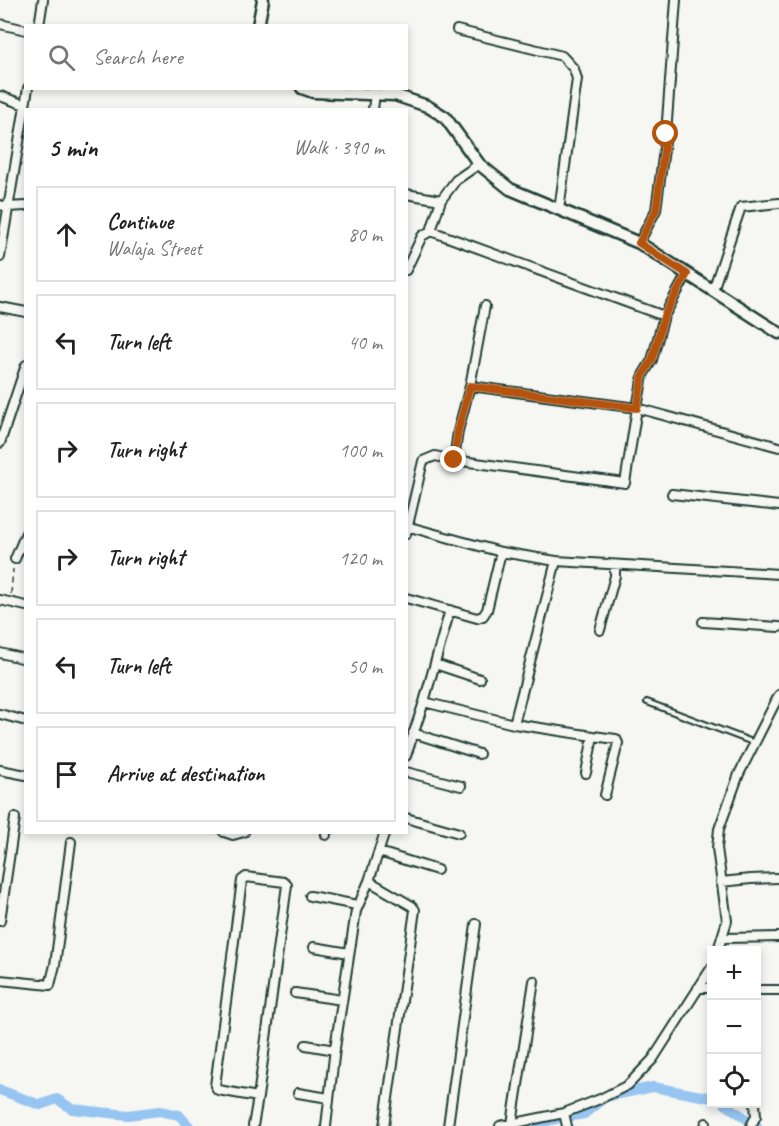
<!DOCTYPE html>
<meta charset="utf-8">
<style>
:root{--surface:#fff;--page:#f6f6f6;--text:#222;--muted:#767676;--line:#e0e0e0}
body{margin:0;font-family:Caveat,sans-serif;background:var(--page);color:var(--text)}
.controls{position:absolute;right:18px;bottom:18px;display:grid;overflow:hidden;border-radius:0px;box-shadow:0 3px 9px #0003}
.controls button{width:54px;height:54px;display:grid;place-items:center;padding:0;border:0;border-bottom:2px solid var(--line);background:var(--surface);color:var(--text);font:30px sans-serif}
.stop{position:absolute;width:18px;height:18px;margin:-14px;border:4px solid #b45309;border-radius:50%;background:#fff}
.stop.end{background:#b45309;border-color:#fff;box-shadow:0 2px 6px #0008}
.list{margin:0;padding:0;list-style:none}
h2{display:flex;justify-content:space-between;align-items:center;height:78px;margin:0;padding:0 24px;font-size:26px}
h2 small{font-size:20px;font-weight:400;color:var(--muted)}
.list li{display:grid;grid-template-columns:39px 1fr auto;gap:18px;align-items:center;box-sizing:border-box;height:96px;margin:0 12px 12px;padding:0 12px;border:2px solid var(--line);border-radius:0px}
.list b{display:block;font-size:22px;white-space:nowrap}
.list p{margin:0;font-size:20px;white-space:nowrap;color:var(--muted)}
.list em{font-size:20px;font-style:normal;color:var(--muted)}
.icon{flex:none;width:33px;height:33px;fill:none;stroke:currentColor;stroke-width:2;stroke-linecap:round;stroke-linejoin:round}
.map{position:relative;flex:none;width:779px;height:1126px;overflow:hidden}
.search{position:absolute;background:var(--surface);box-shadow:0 3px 9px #0003;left:24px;top:24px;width:384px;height:66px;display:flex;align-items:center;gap:15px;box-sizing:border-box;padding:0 21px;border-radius:0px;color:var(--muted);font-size:22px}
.panel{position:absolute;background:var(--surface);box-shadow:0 3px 9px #0003;left:24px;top:108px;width:384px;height:726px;border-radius:0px}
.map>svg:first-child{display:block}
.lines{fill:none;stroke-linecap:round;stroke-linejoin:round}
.canal{stroke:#96c5f1;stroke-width:10}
.lane-casing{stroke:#1f3d34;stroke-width:8}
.street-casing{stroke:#1f3d34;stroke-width:12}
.secondary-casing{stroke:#1f3d34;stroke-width:15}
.path{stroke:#1f3d34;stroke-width:1.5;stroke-dasharray:6 4.5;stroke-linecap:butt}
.lane{stroke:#f6f6f2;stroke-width:4}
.street{stroke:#f6f6f2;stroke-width:8}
.secondary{stroke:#f6f6f2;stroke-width:10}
.route{stroke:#b45309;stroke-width:8}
</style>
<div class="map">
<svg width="779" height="1126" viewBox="0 0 779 1126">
<rect width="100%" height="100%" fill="#f6f6f2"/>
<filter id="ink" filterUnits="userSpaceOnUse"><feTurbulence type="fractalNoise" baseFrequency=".0167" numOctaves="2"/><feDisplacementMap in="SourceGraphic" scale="12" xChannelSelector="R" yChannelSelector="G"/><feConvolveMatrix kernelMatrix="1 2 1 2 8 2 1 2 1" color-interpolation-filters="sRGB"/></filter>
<g filter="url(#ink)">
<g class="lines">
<!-- canal -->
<path class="canal" d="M0,1090L40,1105L57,1099L72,1109L128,1115L160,1111L179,1115L189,1126
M725,1104L757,1126
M573,1116L584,1114L605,1097L653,1087L712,1098
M525,1126L556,1119"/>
<!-- lane casing -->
<g class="lane-casing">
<path id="lane" d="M647,702L755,743"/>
</g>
<!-- street casing -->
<g class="street-casing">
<path id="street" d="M0,24L26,30
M39,26L43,0
M457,30L562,56L574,69L577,79L559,210
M0,96L25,105
M373,110L375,93
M406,194L441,200
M0,205L7,207L26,206
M431,231L664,316L652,360L643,375L637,408L470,386
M639,243L656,210L666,134L676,0
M0,257L28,88
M406,270L422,236L431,231L441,200L456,180L479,164
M713,290L741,207L779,203
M485,306L470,386L458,431L454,460L625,483L637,408L779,447
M0,307L26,312
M664,316L687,274
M0,443L26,365
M672,494L779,506
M406,526L501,552
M406,534L423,461L435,456L454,460
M15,559L26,533
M406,598L477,618L483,616L487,610L501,552L556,561
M0,600L26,606
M703,622L779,627
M600,630L615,576V565
M0,653L26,659
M435,664L480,679
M424,702L450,610
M0,714L26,721
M514,724L593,736L586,773
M413,733L479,754
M593,736L616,739L618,743L605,795
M406,756L424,702L514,724L556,561L779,574
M0,770L26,775
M406,772L461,786
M406,818L459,833
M224,832L233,835L244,832
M326,835V832
M379,852L437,870
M246,877L284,882L287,885L258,1097L218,1090L215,1086L242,880Z
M369,881L412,906L415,910L384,1126
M721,882L751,879L779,878
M310,896L357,905
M0,921L15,818
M723,938L779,937
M314,947L349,953
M718,950L727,921L717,848L719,829L739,774L779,695
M0,980L50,985L55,965L71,842
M698,988H712
M756,990H779
M295,993L342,1000
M306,1045L335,1050
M298,1093L329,1098
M512,1124L534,981
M253,1126L258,1097
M326,1126L335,1048L356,911L369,881L385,832
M448,1126L476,924
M500,1126L564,1113
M567,1126L564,1113L600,1099L628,1085L653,1059L712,967
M705,1126L706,1123
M751,1126L756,1116L755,1104"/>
</g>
<!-- secondary casing -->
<g class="secondary-casing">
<path id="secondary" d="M258,26L263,0
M302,88L313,92L395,95L427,106L445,117L479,164L510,189L639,243L779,333"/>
</g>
<!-- path -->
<path class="path" d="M11,594L13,569"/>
<!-- lane -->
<use href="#lane" class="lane"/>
<!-- street -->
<use href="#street" class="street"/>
<!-- secondary -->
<use href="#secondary" class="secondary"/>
</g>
</g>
<g class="lines" filter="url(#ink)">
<!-- route -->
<path class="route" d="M454,460L458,431L470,386L637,408L643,375L652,360L664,316L687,274L639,243L656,210L666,134"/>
</g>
</svg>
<div class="controls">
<button>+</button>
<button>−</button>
<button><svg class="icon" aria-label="locate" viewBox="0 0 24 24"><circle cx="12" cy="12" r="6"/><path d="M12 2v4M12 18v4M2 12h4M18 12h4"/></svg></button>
</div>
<div class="stop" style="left:666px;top:134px"></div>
<div class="stop end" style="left:454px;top:460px"></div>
<div class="search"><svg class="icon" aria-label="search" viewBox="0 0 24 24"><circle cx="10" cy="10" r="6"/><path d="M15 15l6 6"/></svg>Search here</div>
<section class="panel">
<h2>5 min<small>Walk · 390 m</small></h2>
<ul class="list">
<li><svg class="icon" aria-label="ahead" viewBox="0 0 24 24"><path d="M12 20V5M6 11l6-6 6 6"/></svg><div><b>Continue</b><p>Walaja Street</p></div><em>80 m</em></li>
<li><svg class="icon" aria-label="left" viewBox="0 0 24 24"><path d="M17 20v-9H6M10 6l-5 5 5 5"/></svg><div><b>Turn left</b></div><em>40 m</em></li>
<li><svg class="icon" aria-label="right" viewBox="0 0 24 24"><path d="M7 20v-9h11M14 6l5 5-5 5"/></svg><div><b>Turn right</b></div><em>100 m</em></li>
<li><svg class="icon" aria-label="right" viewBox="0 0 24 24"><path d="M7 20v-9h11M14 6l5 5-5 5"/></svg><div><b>Turn right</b></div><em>120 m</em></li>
<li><svg class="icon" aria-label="left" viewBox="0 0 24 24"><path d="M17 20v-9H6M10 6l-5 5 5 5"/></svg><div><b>Turn left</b></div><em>50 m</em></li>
<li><svg class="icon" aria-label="arrive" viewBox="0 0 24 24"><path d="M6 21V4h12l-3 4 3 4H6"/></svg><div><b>Arrive at destination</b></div></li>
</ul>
</section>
</div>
